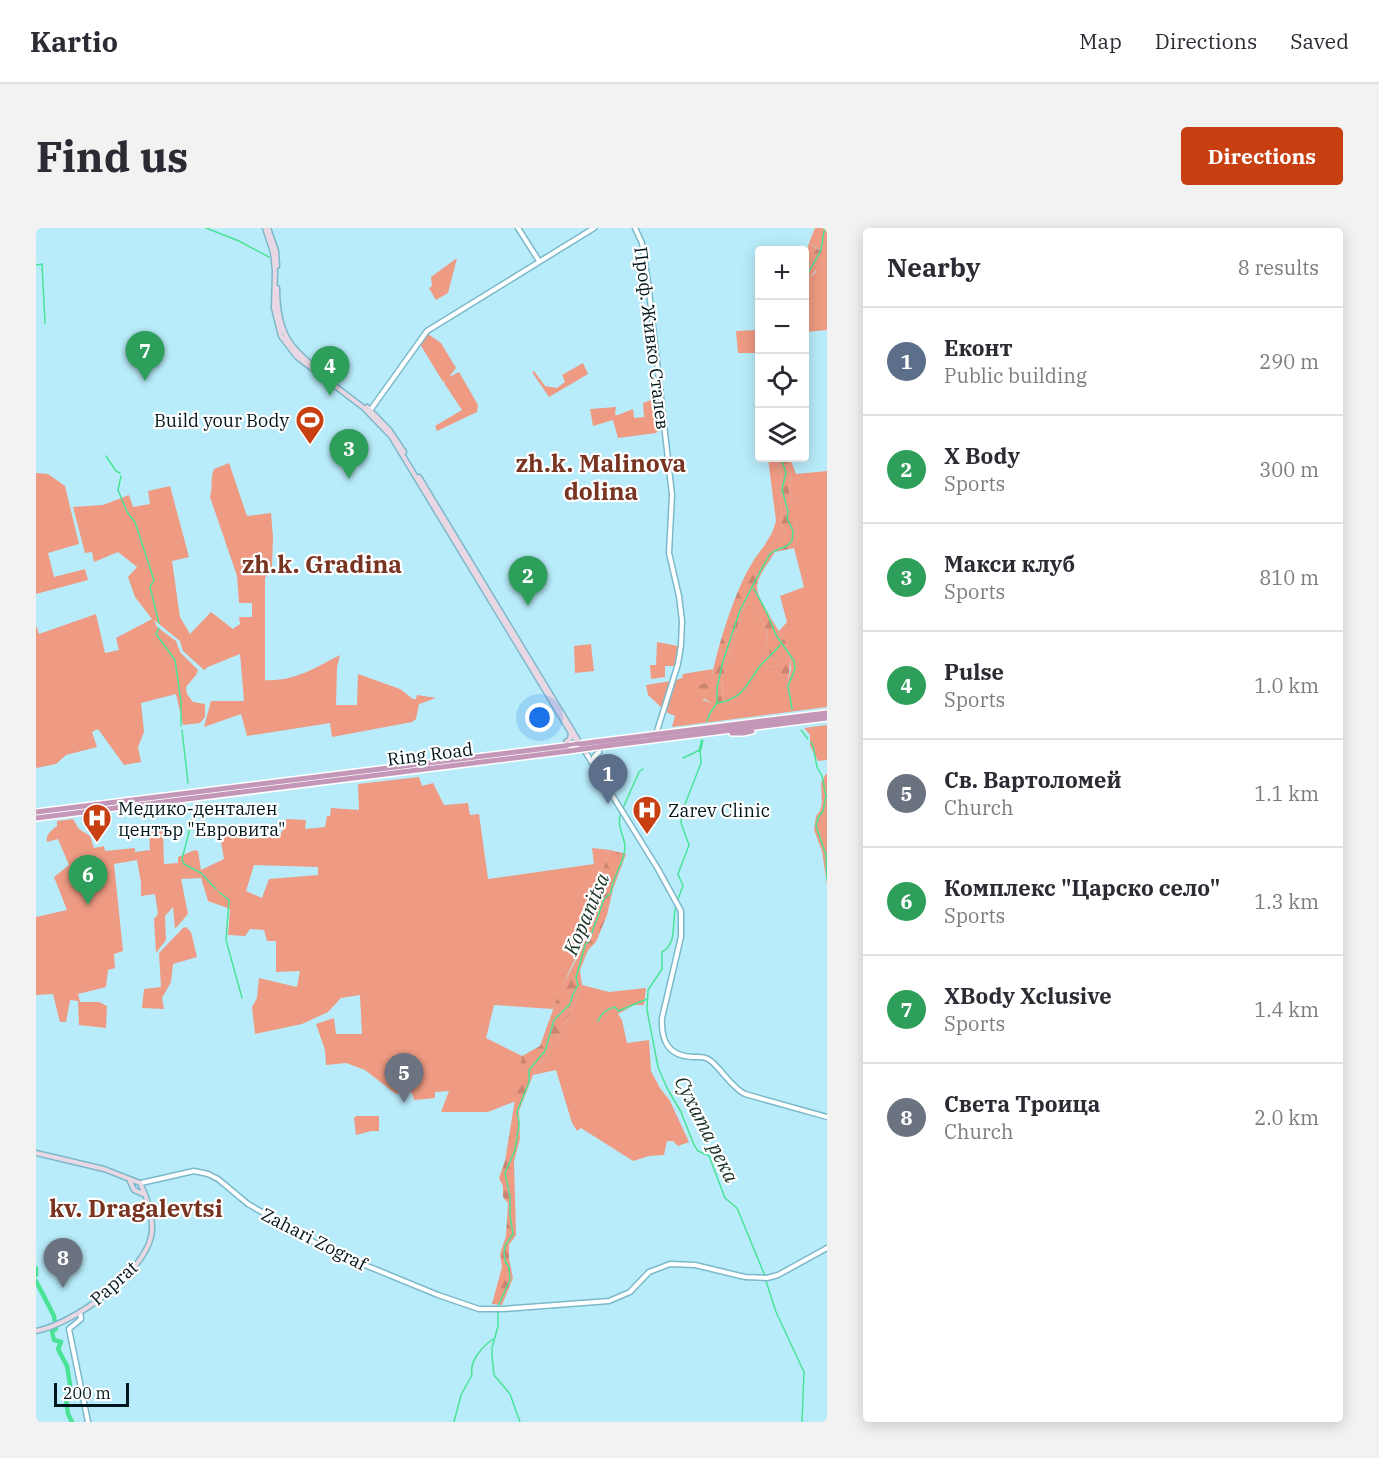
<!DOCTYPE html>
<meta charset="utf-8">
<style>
:root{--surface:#fff;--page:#f2f2f3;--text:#2b2b33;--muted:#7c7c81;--line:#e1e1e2;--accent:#c84012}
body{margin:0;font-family:"IBM Plex Serif",serif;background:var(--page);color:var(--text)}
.controls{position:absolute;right:18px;top:18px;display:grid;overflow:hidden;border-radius:6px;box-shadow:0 3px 15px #0003}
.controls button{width:54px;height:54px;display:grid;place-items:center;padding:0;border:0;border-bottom:2px solid var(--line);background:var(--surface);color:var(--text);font:30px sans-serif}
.scale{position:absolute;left:18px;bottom:15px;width:75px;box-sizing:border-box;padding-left:6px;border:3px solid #00161d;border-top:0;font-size:16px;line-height:21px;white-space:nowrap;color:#00161d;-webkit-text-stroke:4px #fff;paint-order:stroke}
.you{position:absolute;left:504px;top:490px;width:21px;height:21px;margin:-15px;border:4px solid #fff;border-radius:50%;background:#1a73e8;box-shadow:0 0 0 9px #1a73e833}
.badge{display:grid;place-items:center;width:39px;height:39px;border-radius:50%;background:var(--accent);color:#fff;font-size:20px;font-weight:700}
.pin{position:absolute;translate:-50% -50px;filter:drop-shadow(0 2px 3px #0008)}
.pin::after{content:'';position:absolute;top:32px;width:21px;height:18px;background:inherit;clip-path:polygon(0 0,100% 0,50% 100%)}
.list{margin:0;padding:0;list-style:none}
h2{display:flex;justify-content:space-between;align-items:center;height:78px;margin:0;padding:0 24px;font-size:26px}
h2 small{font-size:20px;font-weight:400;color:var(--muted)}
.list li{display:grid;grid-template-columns:39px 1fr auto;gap:18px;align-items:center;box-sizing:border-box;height:108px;padding:0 24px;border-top:2px solid var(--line)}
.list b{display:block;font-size:22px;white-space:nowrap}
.list p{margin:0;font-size:20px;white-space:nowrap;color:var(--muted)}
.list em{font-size:20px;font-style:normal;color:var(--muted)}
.icon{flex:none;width:33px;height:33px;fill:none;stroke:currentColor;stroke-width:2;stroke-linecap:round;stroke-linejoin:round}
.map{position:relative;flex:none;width:791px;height:1194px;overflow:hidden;border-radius:6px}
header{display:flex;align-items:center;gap:36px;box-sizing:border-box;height:84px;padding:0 30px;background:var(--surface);border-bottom:2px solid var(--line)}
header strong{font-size:28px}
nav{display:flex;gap:33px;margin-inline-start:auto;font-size:21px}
.intro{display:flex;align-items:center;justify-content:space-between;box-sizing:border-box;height:144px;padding:0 36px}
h1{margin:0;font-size:42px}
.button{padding:15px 27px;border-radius:6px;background:var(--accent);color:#fff;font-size:21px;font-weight:700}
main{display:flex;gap:36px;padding:0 36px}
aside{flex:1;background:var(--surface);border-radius:6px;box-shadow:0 3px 15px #0003}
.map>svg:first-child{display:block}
.green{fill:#ef9a82;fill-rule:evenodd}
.forest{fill:url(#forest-firs)}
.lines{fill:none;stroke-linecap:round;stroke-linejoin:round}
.stream{stroke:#4ae395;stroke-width:1.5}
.canal{stroke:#4ae395;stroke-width:3}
.river{stroke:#4ae395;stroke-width:4.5}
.tertiary-casing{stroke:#7bb9ca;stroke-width:7}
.secondary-casing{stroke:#7bb9ca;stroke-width:7}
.trunk-casing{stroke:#fff;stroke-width:8}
.tertiary{stroke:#fff;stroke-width:4}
.secondary{stroke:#e9d8e4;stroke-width:4}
.trunk{stroke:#c496b8;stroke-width:5}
.trunk-bridge-casing{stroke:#fff;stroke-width:8;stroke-linecap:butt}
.trunk-bridge{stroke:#c496b8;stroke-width:5}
.labels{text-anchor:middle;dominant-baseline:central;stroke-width:4.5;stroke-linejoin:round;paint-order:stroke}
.street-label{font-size:18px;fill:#00161d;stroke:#fff}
.poi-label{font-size:18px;fill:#00161d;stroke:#fff;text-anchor:start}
.water-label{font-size:20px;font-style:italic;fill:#1c3426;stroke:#fff}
.district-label{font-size:24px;font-weight:bold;fill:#783421;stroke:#fff}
</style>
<header>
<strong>Kartio</strong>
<nav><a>Map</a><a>Directions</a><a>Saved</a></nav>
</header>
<div class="intro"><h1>Find us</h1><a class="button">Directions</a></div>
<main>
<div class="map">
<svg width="791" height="1194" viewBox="0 0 791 1194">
<defs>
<pattern id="forest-firs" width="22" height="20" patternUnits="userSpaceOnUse" patternTransform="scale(1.5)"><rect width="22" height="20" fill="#ef9a82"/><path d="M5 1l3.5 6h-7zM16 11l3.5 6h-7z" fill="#cb8470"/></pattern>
</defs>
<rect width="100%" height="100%" fill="#b9ecfa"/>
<!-- green -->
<path class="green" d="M779,0H791V102L769,104L772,51L780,44L783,21L773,15Z
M421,30L412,65L400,72L393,60L396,58L395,49Z
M723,102V125H702L700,103Z
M392,106L405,115L420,140L413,149L423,144L442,177L441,184L401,203L399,198L426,182L408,155L409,153L407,154L384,116Z
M547,135L552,146L513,169L496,144L498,143L509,158L521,160L529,154L526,147Z
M620,170L623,201L620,205L582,210L577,192L557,198L554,181L580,179L579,187H582L597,181L598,190L608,189L607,175Z
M732,230H740L746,249L744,259L746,283L744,293L749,305L745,311L725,323L736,305L740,293Z
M751,230H754L760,246L791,243V479L636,499L639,488L630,484L640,452L646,450L647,446L677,441L675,454L667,472L676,475L686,473L687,450L706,383L711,375L718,377L732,406C727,421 732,424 742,434L741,438L728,440L751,457L755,441L754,428L750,415L743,403L751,394L744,368L768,359L758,320L762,307L758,293V277L753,264L756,250Z
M193,235L211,288L235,285L237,309L236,339L229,350V452C257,454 279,440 304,427L301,439L300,477H321L322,446L364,461L377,471H380L381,467L400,470L383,476L380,491L376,494L296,509L294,495L211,508L205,486L168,499L175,473H208L204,426L172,439L168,442L147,423L144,413L118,392L121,399L140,413L144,424L162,442L160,447L150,459L151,466L157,474L169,476V489L164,495L147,497L140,466L105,475L108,504L102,519L105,534L88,537L62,501L56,504L61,519L30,527L20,536L0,540V397L3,406L60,386L69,425L83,422L80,410L116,391L99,369L92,349L101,339L82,324L58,334L56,324L49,325L37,279L67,277L93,267L97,279L114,276L112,263L134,258L153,329L136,333L144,389L154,406L175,384L197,401L204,396L203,389H216V375H203L201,348L174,269C177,259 174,251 178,241Z
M0,245L12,246L29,258L43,316L12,325L18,349L49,341L52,352L0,366Z
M621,414L642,418L639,438H629V449L615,451L614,437H620Z
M555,416L558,443L539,445L538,418Z
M635,453L626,480L612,467L610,457Z
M791,497V532L782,533L774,518V507L768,500Z
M790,546H791V657L786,623L778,602L780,588L784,583L786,575L785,555Z
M383,549L386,558L397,555L408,577L432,575L434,587L443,586L452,651L558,636L556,620L574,622L551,686L543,724L535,739L517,781L458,777L450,810L486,828L480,873L452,884H405L413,863L399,864V870L378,872L376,865L370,861L360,866L329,842L310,835L290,837L289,822L280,796L298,790L300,806H326L324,767L305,770L292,784L266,796L219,806L216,779L221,770L223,750L261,759L264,743L240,744V713H231L228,702L214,701L209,708L192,707L194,681L172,673L165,650L145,651L152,686L139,701L137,679L129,688L130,712L120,725L118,691L122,686L119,666L105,668V655L101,632L78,636L87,723L78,726L79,740L72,742L70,759L42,766L44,774H63L71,778L70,800L43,797L42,773L34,772L30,794H24L17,766L0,767V689L31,682L18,649L33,637L22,611L11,614C9,607 16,602 21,598V593L37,591L43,601L54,608L58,620L68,618L69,623L99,620V624L114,622L113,604L127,603L128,636L142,635V629L159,622L162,623L165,642L188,631L184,608L209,598L211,611L244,607L249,598L250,591L270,592L269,601L289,599L291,588H294L295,580L323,582L322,556ZM218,637L282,639V647L233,651L226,670L210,663Z
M150,699L155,704L161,729L137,736L135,754L126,770L128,781L106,780L108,761L125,759L123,725L147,700Z
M546,757L573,764L610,760L608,777H598L582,786L586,792L591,815L613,812L615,843L624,860L634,873L653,914L642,918L637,913H631L628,927L613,928L597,933L545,900L541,903L536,895L520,842L497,847L527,801Z
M320,888H343V903H335L320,907L318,890Z"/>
<!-- forest -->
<path class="forest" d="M773,15L786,24L785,37L772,51V74L769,88V29Z
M740,230H751L756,250L753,264L758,277V293L762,307L758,320L739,324C733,334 723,346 721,357C719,369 744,403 750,415C759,434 750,447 752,466C743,465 738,457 736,450L725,444L728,440L741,438L742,434C732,424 727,421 732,406L718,377L711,375L706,383L687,450L686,473L680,478C671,470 661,472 663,457L675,454C680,423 707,328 736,313C737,313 744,311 745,311L749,305L744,293L746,283L744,259L746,249Z
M574,622L590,626L577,661L571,687L560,714L552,722L544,742L546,757L527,801L497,847L483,883L484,911L478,933L480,1007L473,1017V1031L477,1050L466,1077L456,1076L466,1039L464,1026L470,1008L472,975L467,969V958L463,950L469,933L486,828L504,818L523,765L544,724L551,686Z"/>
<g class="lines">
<!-- stream -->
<path class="stream" d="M170,0L203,13L233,29
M0,37L6,36L9,95
M768,55C771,43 779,35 784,24C787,17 786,8 789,0
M70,228L80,243L84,245
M85,248L82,262L91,284L99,294L118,352L114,359L123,395
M718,361L730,383L740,407L758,433L759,441L752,458L756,481
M123,400L120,406L139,432L145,474V498
M682,475C705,471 710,459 721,442C727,433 737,426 744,417
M671,493L674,485L681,475V460L687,433L704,382L733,327L738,323L751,318L756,313L757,303L751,290L752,284L746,261L750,245L745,230
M146,502L152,555
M765,502L772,511
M775,514L777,518L781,539L786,548L790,568L787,583L782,590L780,598L790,627L791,652
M647,530L664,522L665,535L646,584L645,595L653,617L642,646L647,658C644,666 640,674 639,683C636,697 641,716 626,724V741L612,762L611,782L622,839L631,860L645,884L658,917L662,923L673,928L689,970L701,980L729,1048
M587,580L603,544L607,541
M159,581L146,631L148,636L165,645L180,661
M183,664L193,672L190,712L206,770
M562,793C566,785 570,781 579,779L582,783L611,771
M730,1053L740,1084L768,1144L766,1194
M418,1194L425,1167L436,1147C433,1133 446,1119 457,1111
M484,1194L474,1166L458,1147L456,1127V1120L462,1098V1078L474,1052L473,1039L469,1033L468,1024L470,1016L477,1006L474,988V968L469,945L479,922L483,896L481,884L493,854V842L509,823L518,792L534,776L537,766L542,757L540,750L549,717L553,713L568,671L575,665C575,650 589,635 589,618C588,607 580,597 585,585"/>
<!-- canal -->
<path class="canal" d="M664,522L666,513"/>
<!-- river -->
<path class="river" d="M0,1040V1047
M0,1053L18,1088L20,1101L16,1104L18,1112L25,1114L22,1121L31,1138L34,1156L30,1171L32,1186L36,1194"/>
<!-- tertiary casing -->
<g class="tertiary-casing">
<path id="tertiary" d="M482,0L503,33
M599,0L606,15L612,54L636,267L633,325L643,368L646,393L645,417L642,436L621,503
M333,184L391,103L558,0
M550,525L622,641L645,683V709L626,790C625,813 632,828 657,829C664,829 669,828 675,833C687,843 695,859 709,866L791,889
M559,537L558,529L563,524
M105,955L158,943L172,946L182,951L212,976L290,1021L402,1067L443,1081H467L573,1073L594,1064L613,1044L634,1036L659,1037L709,1049L731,1050L742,1047L791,1020
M44,1084L45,1091L33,1101L52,1194"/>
</g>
<!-- secondary casing -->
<g class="secondary-casing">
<path id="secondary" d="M229,0L237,24L239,43L238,80L245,108L261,129L328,180L355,208L535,505L550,525
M232,0L240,23L241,38
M241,60C241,107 255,123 292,149
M331,179L354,203L368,224
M383,249L542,512
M530,514L534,511L535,505
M0,925L68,941L104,955C111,969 119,992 115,1009C106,1047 37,1096 0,1103
M93,951L98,962L107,966"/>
</g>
<!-- trunk casing -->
<g class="trunk-casing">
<path id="trunk" d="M696,505H707L716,503
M559,514L791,485
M561,519L791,490
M0,584L544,516
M0,590L533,523"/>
</g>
<!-- tertiary -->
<use href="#tertiary" class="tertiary"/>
<!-- secondary -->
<use href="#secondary" class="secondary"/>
<!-- trunk -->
<use href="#trunk" class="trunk"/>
<!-- trunk-bridge casing -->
<g class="trunk-bridge-casing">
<path id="trunk-bridge" d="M544,516L559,514
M533,523L561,519"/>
</g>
<!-- trunk-bridge -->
<use href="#trunk-bridge" class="trunk-bridge"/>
</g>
<!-- icons -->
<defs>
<g id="stadium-pin" transform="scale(1.5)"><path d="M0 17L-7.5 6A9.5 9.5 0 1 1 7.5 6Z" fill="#c84012" stroke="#fff"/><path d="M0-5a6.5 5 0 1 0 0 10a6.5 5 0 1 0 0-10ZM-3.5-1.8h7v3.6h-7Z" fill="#fff"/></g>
<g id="hospital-pin" transform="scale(1.5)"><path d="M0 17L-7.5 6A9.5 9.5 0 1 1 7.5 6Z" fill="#c84012" stroke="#fff"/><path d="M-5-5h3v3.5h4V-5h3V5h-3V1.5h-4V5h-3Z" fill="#fff"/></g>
</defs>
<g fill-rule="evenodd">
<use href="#stadium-pin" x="274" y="192"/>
<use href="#hospital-pin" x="611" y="582"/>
<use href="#hospital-pin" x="61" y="590"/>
</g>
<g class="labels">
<!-- street labels -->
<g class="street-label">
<text transform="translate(616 110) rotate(83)">Проф. Живко Сталев</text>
<text transform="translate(394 526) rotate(-7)">Ring Road</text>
<text transform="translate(278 1011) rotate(27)">Zahari Zograf</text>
<text transform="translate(78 1055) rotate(-42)">Paprat</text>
</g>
<!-- poi labels -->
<g class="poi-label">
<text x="253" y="192" text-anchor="end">Build your Body</text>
<text x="82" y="580">Медико-дентален<tspan x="82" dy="21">център "Евровита"</tspan></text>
<text x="632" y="582">Zarev Clinic</text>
</g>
<!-- water labels -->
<g class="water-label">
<text transform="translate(550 686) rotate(-67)">Kopanitsa</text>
<text transform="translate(671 901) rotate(63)">Сухата река</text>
</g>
<!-- district labels -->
<g class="district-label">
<text x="565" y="235">zh.k. Malinova<tspan x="565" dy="28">dolina</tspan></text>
<text x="286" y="336">zh.k. Gradina</text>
<text x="100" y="980">kv. Dragalevtsi</text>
</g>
</g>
</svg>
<div class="controls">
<button>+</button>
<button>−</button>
<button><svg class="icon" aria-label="locate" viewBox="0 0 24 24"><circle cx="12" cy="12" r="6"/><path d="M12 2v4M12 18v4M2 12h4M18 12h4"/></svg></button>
<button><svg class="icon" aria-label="layers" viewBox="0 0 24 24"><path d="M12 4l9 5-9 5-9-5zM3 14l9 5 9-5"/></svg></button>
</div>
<div class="scale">200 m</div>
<div class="you"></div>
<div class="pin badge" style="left:572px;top:576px;background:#5c6f8a">1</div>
<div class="pin badge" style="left:492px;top:378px;background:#2e9e5b">2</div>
<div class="pin badge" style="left:313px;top:251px;background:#2e9e5b">3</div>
<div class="pin badge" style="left:294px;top:168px;background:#2e9e5b">4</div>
<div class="pin badge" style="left:368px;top:875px;background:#6b7280">5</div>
<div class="pin badge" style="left:52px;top:677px;background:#2e9e5b">6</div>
<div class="pin badge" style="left:109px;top:153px;background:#2e9e5b">7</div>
<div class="pin badge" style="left:27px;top:1060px;background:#6b7280">8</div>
</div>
<aside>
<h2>Nearby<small>8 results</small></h2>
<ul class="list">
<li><span class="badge" style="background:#5c6f8a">1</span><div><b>Еконт</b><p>Public building</p></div><em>290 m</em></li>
<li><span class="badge" style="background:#2e9e5b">2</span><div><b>X Body</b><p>Sports</p></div><em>300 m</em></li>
<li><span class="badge" style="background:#2e9e5b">3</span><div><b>Макси клуб</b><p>Sports</p></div><em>810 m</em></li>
<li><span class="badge" style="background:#2e9e5b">4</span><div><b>Pulse</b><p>Sports</p></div><em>1.0 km</em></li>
<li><span class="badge" style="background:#6b7280">5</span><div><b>Св. Вартоломей</b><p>Church</p></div><em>1.1 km</em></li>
<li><span class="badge" style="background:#2e9e5b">6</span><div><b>Комплекс &quot;Царско село&quot;</b><p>Sports</p></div><em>1.3 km</em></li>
<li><span class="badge" style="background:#2e9e5b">7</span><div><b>XBody Xclusive</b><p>Sports</p></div><em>1.4 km</em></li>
<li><span class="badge" style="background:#6b7280">8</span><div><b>Света Троица</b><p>Church</p></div><em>2.0 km</em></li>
</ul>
</aside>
</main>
